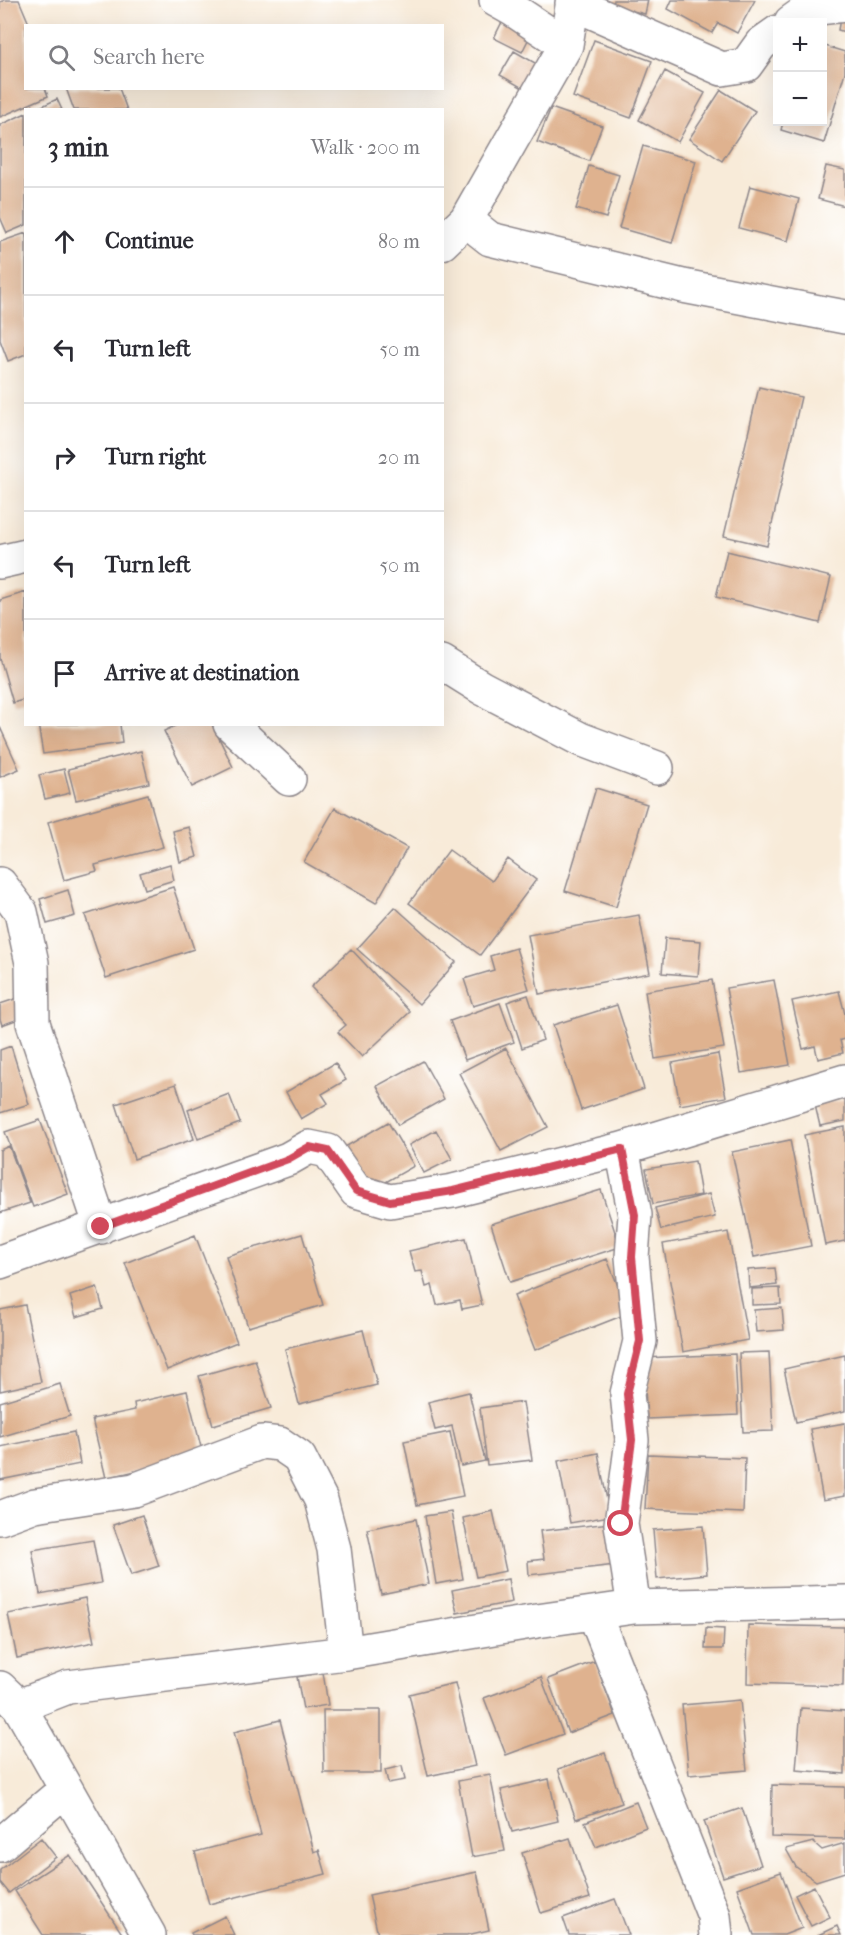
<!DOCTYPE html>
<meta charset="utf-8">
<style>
:root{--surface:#fff;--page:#f7f7f7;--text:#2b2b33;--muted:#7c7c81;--line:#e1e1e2}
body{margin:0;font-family:"IM FELL French Canon",serif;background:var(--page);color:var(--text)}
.controls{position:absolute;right:18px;top:18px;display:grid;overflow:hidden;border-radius:0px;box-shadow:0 6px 24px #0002}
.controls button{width:54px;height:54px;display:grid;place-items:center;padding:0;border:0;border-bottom:2px solid var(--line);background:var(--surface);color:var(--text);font:30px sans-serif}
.stop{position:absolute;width:18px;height:18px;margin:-14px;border:4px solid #d1495b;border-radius:50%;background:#fff}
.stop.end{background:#d1495b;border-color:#fff;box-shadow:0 2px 6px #0008}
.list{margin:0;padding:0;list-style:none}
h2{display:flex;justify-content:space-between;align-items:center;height:78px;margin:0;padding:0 24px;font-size:26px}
h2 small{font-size:20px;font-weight:400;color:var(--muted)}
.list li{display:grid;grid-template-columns:39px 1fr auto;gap:18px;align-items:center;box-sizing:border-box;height:108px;padding:0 24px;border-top:2px solid var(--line)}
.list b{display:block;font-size:22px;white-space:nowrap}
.list em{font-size:20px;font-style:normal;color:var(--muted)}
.icon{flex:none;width:33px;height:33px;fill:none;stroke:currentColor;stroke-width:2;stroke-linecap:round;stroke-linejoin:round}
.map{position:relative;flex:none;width:845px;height:1935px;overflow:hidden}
.search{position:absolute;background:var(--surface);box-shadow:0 6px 24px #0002;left:24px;top:24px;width:420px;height:66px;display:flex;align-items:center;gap:15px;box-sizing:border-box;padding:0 21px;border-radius:0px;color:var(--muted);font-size:22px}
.panel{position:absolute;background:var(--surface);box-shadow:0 6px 24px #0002;left:24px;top:108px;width:420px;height:618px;border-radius:0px}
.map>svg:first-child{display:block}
.building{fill:#dfb28f}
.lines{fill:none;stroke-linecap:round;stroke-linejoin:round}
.minor-casing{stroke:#8d868a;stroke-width:36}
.minor{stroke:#fff;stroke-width:33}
.route{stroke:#d1495b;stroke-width:8}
</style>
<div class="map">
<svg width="845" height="1935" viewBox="0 0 845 1935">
<rect width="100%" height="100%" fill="#fff"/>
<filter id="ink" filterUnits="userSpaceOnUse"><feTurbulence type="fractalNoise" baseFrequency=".0167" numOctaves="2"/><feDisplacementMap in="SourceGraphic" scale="12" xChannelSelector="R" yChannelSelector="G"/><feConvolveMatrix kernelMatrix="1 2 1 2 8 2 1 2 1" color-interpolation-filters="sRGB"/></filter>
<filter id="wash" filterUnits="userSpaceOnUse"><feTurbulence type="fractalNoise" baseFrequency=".008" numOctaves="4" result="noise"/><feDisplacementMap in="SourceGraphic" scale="24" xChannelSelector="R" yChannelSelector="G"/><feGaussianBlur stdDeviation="1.35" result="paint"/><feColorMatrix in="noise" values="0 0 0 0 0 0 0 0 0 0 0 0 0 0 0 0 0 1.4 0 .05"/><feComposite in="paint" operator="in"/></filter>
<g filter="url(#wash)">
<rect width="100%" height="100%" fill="#f8ebd9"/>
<g id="blocks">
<!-- building -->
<path class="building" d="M5,0H19L30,26H26V88H45L48,96L0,117V2Z
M614,0H648L645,14L613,6Z
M672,0H755L737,33L718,23L712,33L668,9Z
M507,12L535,26L522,52L494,38Z
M841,13H845V32L838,30Z
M594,40L652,61L631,118L573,97Z
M822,45L845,52V72L824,143L781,130L783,122H822Z
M514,51L542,67L528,91L500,75Z
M665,71L705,93L678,142L639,120Z
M66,88H119L127,110H74Z
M721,90L755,111L722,161L689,139Z
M57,99L62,110H34Z
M551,108L602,126L589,161L537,142Z
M26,113V225L7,233L0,217V125Z
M643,146L696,161L672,243L619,228Z
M589,166L619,175L606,218L576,209Z
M826,166L845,170V206L818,199Z
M750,186L799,199L788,241L739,228Z
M26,233V354L8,361L0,340V242Z
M759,387L801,397L767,546L724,536Z
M727,551L831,577L820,623L716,597Z
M26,592V699L13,703L0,658V600Z
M38,724H120L122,743L43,754Z
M179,724H212L233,767L192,787L164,731Z
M0,727L19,769L0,777Z
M141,751L149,783L76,800L68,769Z
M64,769L70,793L45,799L39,775Z
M596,788L647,804L616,907L565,891Z
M148,794L163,847L95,865L97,871L64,880L48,822Z
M335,808L407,848L376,903L304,862Z
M189,827L197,857L180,862L173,831Z
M449,850L492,881L508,859L536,880L480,955L409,903Z
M170,864L174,880L145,889L140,873Z
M173,887L194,949L106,978L85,915Z
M68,890L75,916L47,924L40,899Z
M395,907L456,962L419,1004L357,949Z
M639,915L650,973L539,994L528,935Z
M665,938L701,941L698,976L662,973Z
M516,948L529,989L473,1006L464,979L494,970L490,956Z
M351,949L410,1012L362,1057L338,1032L346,1025L311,987Z
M712,980L724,1048L655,1059L645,991Z
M774,980L790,1065L741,1073L726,988Z
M839,991L845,1014V1039L840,1040L843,1053L818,1059L815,1046L803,1049L792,1001Z
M528,995L543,1040L522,1048L507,1002Z
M18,998L24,1017L2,1025L0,1019V1004Z
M500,1003L514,1042L465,1060L450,1021Z
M617,1005L644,1089L581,1110L553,1025Z
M11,1046L29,1104L0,1113V1050Z
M506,1048L548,1127L501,1151L459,1073Z
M718,1054L726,1097L680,1105L672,1063Z
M423,1061L444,1099L398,1125L377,1086Z
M335,1063L346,1080L322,1094L328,1103L301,1119L286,1092Z
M176,1084L194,1139L134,1159L116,1104Z
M229,1094L240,1123L198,1139L188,1110Z
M845,1099V1121L820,1126L815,1105Z
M40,1120L68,1194L33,1207L5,1132Z
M388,1122L414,1166L370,1191L345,1147Z
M845,1127V1241L825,1245L804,1135Z
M436,1130L452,1159L424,1173L409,1145Z
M790,1140L811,1246L754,1257L732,1152Z
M9,1146L30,1203L0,1213V1150Z
M695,1161L701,1195L653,1204L646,1169Z
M601,1190L620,1247L510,1282L491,1224Z
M709,1194L715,1217L661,1230L655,1208Z
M728,1232L748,1340L683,1352L663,1244Z
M302,1234L323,1305L248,1327L226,1256Z
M195,1235L237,1342L167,1370L125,1263Z
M466,1238L482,1305L462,1309L460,1300L437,1305L432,1285L426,1287L422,1271L415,1272L409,1251Z
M607,1259L629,1313L535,1350L514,1296Z
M775,1268L777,1285L749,1288L748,1270Z
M97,1287L103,1309L76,1317L70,1296Z
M780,1288L781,1304L752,1305V1289Z
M25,1305L41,1382L0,1391V1310Z
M782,1308L784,1330L756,1332L754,1310Z
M363,1330L377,1385L299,1404L285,1349Z
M769,1352L773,1431L743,1432L739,1353Z
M735,1354L738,1415L647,1419L643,1358Z
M845,1355V1411L796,1422L784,1369Z
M255,1360L271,1408L213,1425L199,1376Z
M60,1384L70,1416L0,1437V1402Z
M187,1391L203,1455L106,1478L92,1419L135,1410L134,1403Z
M469,1392L485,1461L461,1466L452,1426L435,1430L428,1402Z
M523,1402L532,1460L487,1465L480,1408Z
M845,1423V1496L823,1500L810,1429Z
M74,1432L80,1464L0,1480V1447Z
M450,1432L463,1496L417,1505L404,1441Z
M598,1453L610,1516L570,1523L558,1461Z
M648,1454L745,1458L743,1513L645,1509Z
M493,1511L506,1571L476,1577L463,1518Z
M451,1512L463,1579L436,1584L425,1516Z
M142,1515L159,1566L131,1575L113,1525Z
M416,1519L429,1584L381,1594L367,1529Z
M619,1522L624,1564L529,1575L528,1561L544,1559L540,1531Z
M703,1526L707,1574L657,1579L653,1530Z
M93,1540L101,1583L40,1594L32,1550Z
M508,1579L512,1602L457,1613L452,1590Z
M85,1598L94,1642L17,1658L8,1614Z
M748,1625L844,1627L843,1686L747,1683Z
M706,1628L724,1629L723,1649H705Z
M595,1661L615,1715L568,1733L548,1679Z
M323,1672L328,1705L303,1709L297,1677Z
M541,1677L563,1734L506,1755L484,1698Z
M455,1683L475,1766L428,1776L409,1694Z
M740,1700L747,1770L689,1775L682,1705Z
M801,1708L845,1711V1774L796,1770Z
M323,1710H381V1773H324Z
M280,1720L314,1852L319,1850L326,1874L209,1904L195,1852L261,1835L234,1732Z
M605,1753L622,1803L576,1819L558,1769Z
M402,1766L405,1780L388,1783L385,1770Z
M490,1775L505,1851L472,1857L458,1781Z
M549,1779L558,1821L512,1832L501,1790Z
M772,1785L845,1787V1839L771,1837Z
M636,1802L646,1827L596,1847L585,1822Z
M742,1808L761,1865L723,1877L704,1821Z
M41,1838L56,1857L9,1893L0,1882V1870Z
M570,1838L590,1898L541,1913L522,1853Z
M813,1842L822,1850L845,1843V1872L816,1881L796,1867L786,1849Z
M70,1855L123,1935H43L15,1891Z
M477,1872L489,1930L467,1935H378L369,1895Z
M781,1872L802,1928L784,1935H754L737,1888Z
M814,1886L830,1917L811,1926L795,1895Z
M615,1899L629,1935H569L563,1918Z
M225,1916L234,1935H192L191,1933Z
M837,1926L841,1935H818Z"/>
</g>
</g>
<g filter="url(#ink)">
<use href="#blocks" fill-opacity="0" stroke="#8d868a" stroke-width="1.5"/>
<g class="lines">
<!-- minor casing -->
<g class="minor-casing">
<path id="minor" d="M496,0L512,9L566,45
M572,3L722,69L746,65L761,44L778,32
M791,22L809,9L845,5
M466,220L490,239L683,286L845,317
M442,243L466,220L566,45L573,0
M0,562L26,556
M442,663L482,688L580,739L657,768
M230,724L289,779
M0,884L21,912L32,963L33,1023L101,1227
M622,1149L635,1215L632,1257L640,1341L627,1394L632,1440L621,1524L634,1607
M0,1262L288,1159L309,1147L328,1151L356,1191L390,1201L453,1191L622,1149L845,1081
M0,1518L35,1505L134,1490L262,1442L280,1444L299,1457L321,1500L334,1549L346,1653
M594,1613L714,1916L716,1935
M0,1688L19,1706L149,1935
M19,1706L68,1687L346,1653L537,1621L634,1607L845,1602
M0,1845L65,1790"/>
</g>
<!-- minor -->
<use href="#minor" class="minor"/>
</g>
</g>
<g class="lines" filter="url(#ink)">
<!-- route -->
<path class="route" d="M101,1227L288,1159L309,1147L328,1151L356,1191L390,1201L453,1191L622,1149L635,1215L632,1257L640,1341L627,1394L632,1440L621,1524"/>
</g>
</svg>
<div class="controls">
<button>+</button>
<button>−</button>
</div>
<div class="stop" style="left:621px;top:1524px"></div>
<div class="stop end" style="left:101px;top:1227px"></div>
<div class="search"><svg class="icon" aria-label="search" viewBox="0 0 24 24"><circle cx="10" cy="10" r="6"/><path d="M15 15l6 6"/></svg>Search here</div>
<section class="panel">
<h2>3 min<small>Walk · 200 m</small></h2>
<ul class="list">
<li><svg class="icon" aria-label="ahead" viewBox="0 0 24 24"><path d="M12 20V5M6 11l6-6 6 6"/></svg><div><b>Continue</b></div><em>80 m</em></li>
<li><svg class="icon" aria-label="left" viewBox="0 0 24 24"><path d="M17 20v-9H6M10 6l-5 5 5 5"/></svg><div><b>Turn left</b></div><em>50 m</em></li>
<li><svg class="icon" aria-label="right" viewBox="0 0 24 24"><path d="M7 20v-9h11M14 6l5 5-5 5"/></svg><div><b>Turn right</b></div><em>20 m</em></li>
<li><svg class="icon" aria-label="left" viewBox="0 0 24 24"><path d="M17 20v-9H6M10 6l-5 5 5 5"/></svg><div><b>Turn left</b></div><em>50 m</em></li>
<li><svg class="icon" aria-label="arrive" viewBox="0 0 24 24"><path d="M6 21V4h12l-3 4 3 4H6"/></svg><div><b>Arrive at destination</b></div></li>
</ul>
</section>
</div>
